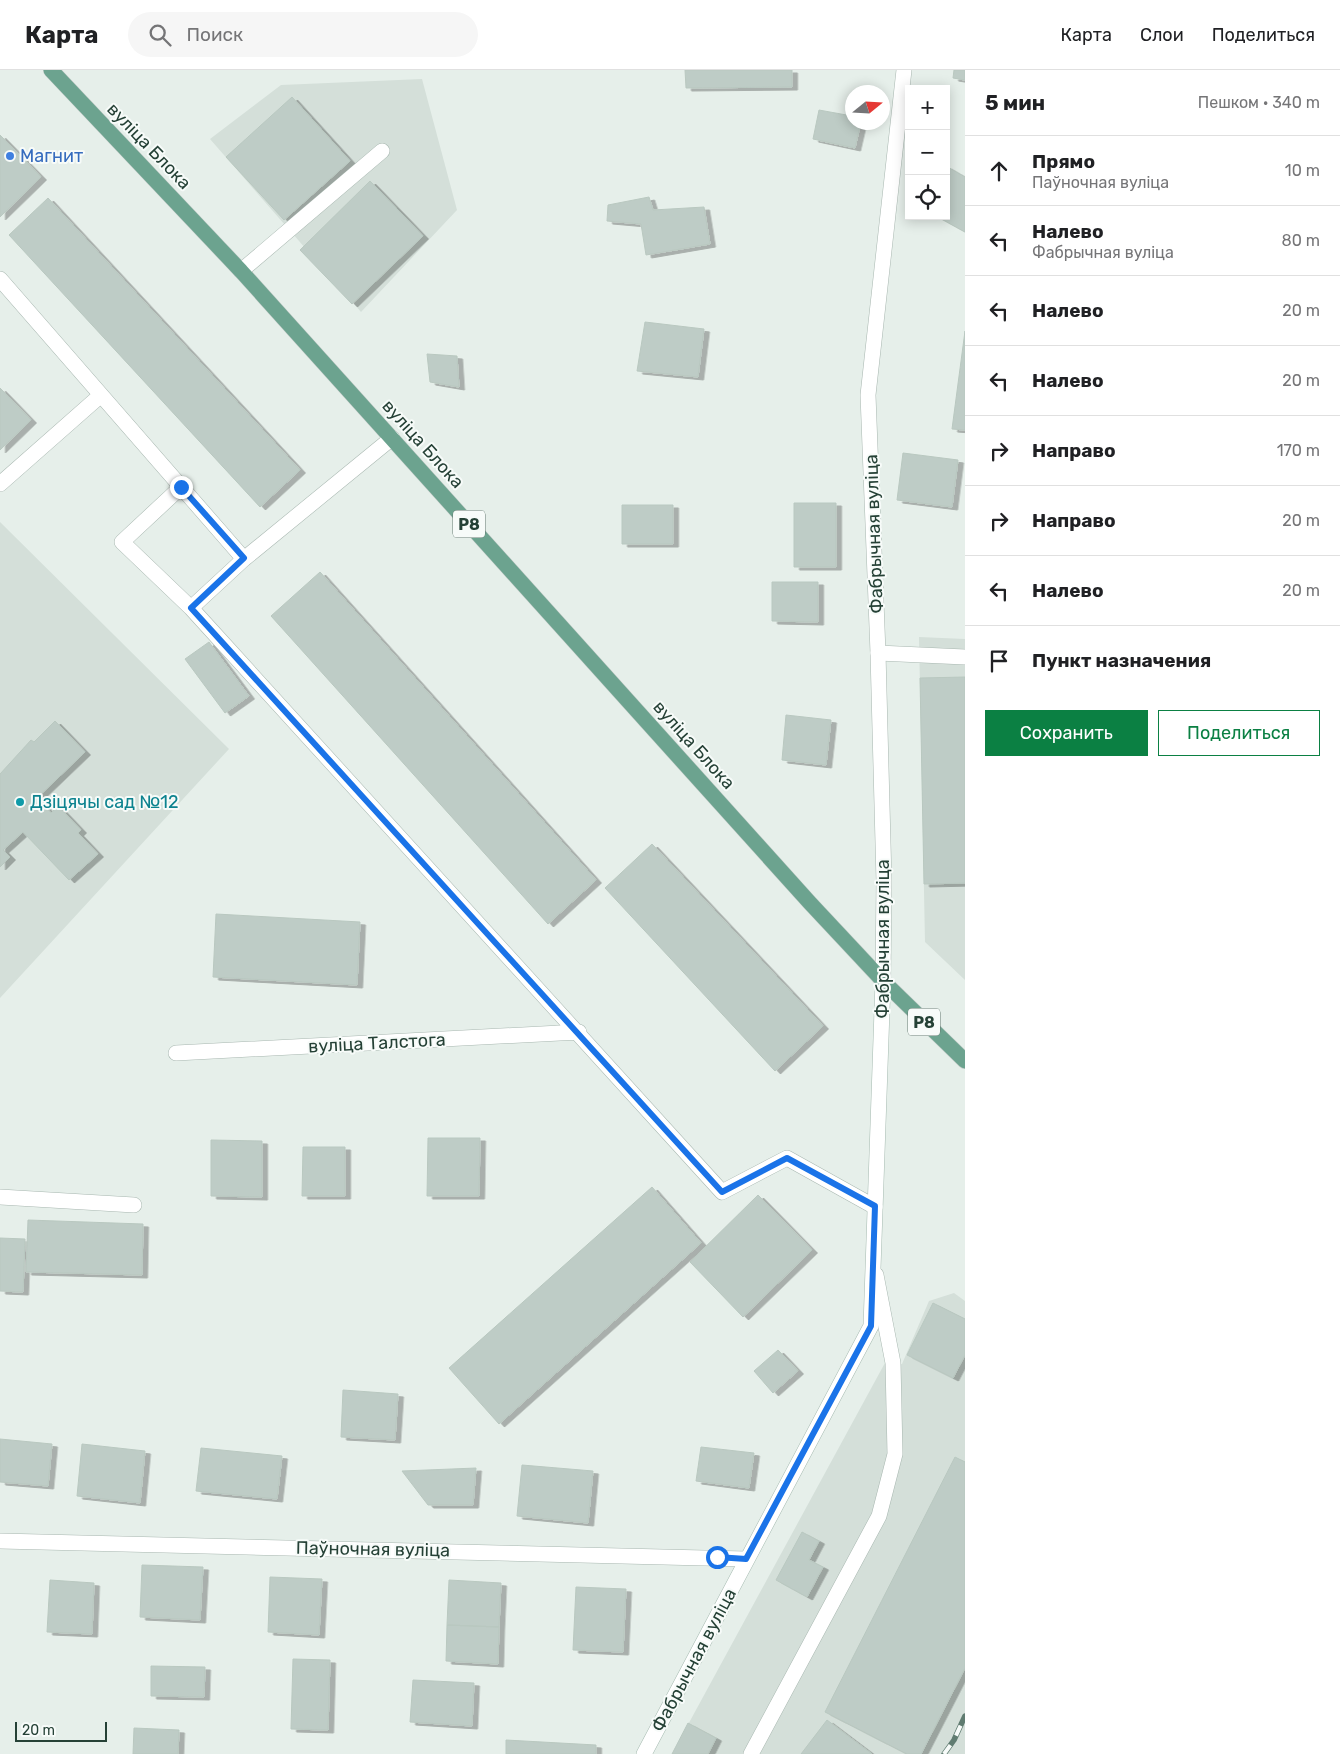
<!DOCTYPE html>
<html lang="ru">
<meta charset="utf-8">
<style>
:root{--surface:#fff;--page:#f6f6f6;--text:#202124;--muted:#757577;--line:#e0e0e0;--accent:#0b8043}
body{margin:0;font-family:Rubik,sans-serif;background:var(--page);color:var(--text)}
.controls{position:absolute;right:15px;top:15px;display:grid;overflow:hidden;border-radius:0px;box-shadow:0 2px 12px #0003}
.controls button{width:45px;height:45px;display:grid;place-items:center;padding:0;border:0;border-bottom:1px solid var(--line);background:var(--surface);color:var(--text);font:25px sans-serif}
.compass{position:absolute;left:845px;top:15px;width:45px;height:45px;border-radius:50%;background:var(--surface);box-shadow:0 2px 12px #0003;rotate:72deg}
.scale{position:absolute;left:15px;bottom:12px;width:92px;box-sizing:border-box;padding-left:5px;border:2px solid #254136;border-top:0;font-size:14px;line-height:18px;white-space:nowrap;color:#254136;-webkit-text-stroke:4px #f7fbf9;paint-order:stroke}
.stop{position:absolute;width:15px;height:15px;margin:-11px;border:4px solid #1a73e8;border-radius:50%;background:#fff}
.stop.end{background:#1a73e8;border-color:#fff;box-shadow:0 1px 5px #0008}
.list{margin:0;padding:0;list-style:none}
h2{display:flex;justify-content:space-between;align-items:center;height:65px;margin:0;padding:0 20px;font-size:21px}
h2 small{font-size:16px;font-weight:400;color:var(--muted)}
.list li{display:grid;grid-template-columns:32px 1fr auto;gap:15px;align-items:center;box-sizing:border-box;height:70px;padding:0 20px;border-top:1px solid var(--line)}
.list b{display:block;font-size:19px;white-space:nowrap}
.list p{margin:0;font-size:16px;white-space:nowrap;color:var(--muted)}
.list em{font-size:16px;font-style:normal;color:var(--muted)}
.actions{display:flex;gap:10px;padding:15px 20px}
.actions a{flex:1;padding:11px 0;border:1px solid var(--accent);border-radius:0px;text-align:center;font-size:18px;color:var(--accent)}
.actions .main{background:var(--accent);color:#fff}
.icon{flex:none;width:28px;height:28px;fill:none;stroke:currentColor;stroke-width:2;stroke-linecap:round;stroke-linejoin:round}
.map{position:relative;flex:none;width:965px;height:1684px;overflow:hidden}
header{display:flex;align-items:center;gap:30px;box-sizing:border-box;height:70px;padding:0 25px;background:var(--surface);border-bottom:1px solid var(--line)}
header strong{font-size:24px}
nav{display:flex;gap:28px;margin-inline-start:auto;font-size:18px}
.search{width:350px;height:45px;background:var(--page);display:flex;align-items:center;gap:12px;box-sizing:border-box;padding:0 18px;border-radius:28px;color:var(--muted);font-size:19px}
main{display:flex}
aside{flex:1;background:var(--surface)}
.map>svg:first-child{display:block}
.built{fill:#d4dfd9}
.building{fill:#beccc6;stroke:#b9c8c0;filter:url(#shadow)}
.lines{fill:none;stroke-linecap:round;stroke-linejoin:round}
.lane-casing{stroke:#a8b7b0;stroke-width:16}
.street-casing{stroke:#a8b7b0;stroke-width:16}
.secondary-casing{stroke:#a5bab0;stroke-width:16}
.primary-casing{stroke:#c2cac7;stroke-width:16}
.lane{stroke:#fff;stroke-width:15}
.street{stroke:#fff;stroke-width:15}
.secondary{stroke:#fff;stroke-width:15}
.primary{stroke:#6ca38f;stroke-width:15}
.rail-casing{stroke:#607c71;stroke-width:5.5}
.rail{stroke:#f7fbf9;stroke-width:4;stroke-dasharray:11;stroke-linecap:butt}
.route{stroke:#1a73e8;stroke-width:6}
.shop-dot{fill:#3f7fe0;stroke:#f7fbf9;stroke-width:2}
.culture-dot{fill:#0f9aa8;stroke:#f7fbf9;stroke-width:2}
.labels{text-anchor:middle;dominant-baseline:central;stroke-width:4;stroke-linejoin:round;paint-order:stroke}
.shield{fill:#f7fbf9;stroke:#647970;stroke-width:1}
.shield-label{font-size:16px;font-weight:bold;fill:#254136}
.street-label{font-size:18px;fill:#254136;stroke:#f7fbf9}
.shop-label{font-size:18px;fill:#366cbe;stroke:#f7fbf9;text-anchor:start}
.culture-label{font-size:18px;fill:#0d838f;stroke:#f7fbf9;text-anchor:start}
</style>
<header>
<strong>Карта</strong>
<div class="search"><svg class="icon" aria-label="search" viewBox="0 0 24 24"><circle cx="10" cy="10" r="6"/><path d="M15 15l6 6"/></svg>Поиск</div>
<nav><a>Карта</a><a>Слои</a><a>Поделиться</a></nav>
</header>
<main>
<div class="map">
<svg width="965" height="1684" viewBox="0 0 965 1684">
<defs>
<filter id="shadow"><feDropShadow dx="5.5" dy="3" stdDeviation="0" flood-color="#0004"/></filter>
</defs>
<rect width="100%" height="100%" fill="#e6efea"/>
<!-- built -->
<path class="built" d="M422,9L457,140L361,242L210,69L281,15Z
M0,452L229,679L0,928Z
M919,567L965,569V910L925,872Z
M954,1223L965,1231V1684H672L886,1291L902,1294L929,1231Z"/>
<!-- building -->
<path class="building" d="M685,0H792V17L686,18Z
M954,0H965V10L953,8Z
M292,27L350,91L284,150L226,87Z
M819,40L852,46V52H861L855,78L813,69Z
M0,65L41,107L0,147Z
M946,96L965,107V162L936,146H946Z
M370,111L423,166L352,234L300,180Z
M649,127L653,140L704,137L710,174L646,185L641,154L607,151L608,135Z
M48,128L300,400L260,437L9,165Z
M645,252L704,259L698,307L637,301Z
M965,261V360L952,359Z
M427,284L457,286L459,317L430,312Z
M0,318L31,350L0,380Z
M903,383L958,390L952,437L897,430Z
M794,433H836V497H794Z
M622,435H673V474H622Z
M320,502L596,810L548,854L271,546Z
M772,512H818V552L772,551Z
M209,572L249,626L225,643L185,589Z
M965,607V813L924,814L920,608Z
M786,645L831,650L826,695L782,690Z
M55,651L85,682L37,728L51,743L58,736L81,760L78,763L98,784L69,810L23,762L3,780L10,787L0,797V704L31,670L34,672Z
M652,774L823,956L775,1001L605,818Z
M216,844L360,852L357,915L213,907Z
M428,1068H480L479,1126H427Z
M211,1070L262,1071V1127L211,1126Z
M303,1077H345V1126H302Z
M652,1117L701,1173L499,1354L449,1298Z
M758,1125L812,1180L743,1247L690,1192Z
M28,1150L143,1154L142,1205L26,1202Z
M0,1168L25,1169L23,1222L0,1221Z
M933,1233L965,1249V1285L953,1308L907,1285Z
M778,1280L798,1301L773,1323L754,1301Z
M343,1320L398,1324L395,1370L341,1367Z
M0,1369L52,1374L48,1416L0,1412Z
M82,1374L145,1381L140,1433L77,1426Z
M701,1377L754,1383L749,1418L696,1411Z
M201,1378L282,1386L277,1429L196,1421Z
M955,1387L965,1392V1598L921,1684H907L825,1642Z
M522,1395L593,1401L588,1453L517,1446Z
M476,1398L473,1435H428L402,1401Z
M802,1462L819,1471L809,1490L823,1497L807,1527L776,1510Z
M142,1495L203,1497L200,1550L140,1547Z
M270,1507L322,1509L319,1565L268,1562Z
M50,1510L94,1513L92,1564L47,1562Z
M449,1510L501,1513L499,1557L447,1555Z
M576,1517L626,1519L623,1582L573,1580Z
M447,1555L499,1557L498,1594L446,1591Z
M293,1589L330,1590L328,1660L291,1659Z
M151,1596L205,1597L204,1627L151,1626Z
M413,1610L474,1613L472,1656L410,1652Z
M827,1650L872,1684H801Z
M688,1653L716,1668L708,1684H672Z
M134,1658L179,1660L178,1684H133Z
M506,1670L596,1675V1684H506Z"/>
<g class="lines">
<!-- lane casing -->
<g class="lane-casing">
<path id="lane" d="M241,201L382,81
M0,209L244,489
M392,368L244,489L191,538L722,1122L787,1088L875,1137
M0,414L101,325
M181,417L122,472L191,538
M878,583L965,587
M176,983L579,962
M0,1127L134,1135
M751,1684L879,1446L895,1384L893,1293L876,1205"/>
</g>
<!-- street casing -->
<g class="street-casing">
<path id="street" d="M883,911L884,811L878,583L868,325L904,0
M0,1471L746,1489"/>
</g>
<!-- secondary casing -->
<g class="secondary-casing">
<path id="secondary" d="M644,1684L871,1256L883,911"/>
</g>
<!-- primary casing -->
<g class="primary-casing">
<path id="primary" d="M51,0L241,201L810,833L883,911L965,991"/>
</g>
<!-- lane -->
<use href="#lane" class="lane"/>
<!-- street -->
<use href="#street" class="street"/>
<!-- secondary -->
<use href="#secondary" class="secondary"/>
<!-- primary -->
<use href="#primary" class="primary"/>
<!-- rail casing -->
<g class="rail-casing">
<path id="rail" d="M944,1684L954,1670L965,1646"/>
</g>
<!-- rail -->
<use href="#rail" class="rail"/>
</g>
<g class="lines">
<!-- route -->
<path class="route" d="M181,417L244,488L191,538L722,1122L787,1088L875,1136L871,1256L746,1489L717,1487"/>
</g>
<!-- markers -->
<circle class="shop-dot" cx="10" cy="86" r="5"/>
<circle class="culture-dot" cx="20" cy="732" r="5"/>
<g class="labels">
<!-- shield labels -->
<g class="shield">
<rect x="453" y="440.5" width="32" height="27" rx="4"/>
<rect x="908" y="938.5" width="32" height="27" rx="4"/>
</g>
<g class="shield-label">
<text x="469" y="454">Р8</text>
<text x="924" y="952">Р8</text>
</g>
<!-- street labels -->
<g class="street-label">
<text transform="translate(149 76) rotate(46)">вуліца Блока</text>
<text transform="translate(423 374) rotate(48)">вуліца Блока</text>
<text transform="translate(874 464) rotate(-92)">Фабрычная вуліца</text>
<text transform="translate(694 675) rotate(48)">вуліца Блока</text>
<text transform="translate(883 869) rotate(-90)">Фабрычная вуліца</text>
<text transform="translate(377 973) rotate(-3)">вуліца Талстога</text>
<text transform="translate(373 1479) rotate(1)">Паўночная вуліца</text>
<text transform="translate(694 1590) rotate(-62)">Фабрычная вуліца</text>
</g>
<!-- shop labels -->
<g class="shop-label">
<text x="20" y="86">Магнит</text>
</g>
<!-- culture labels -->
<g class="culture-label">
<text x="30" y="732">Дзіцячы сад №12</text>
</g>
</g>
</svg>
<div class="controls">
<button>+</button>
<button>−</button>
<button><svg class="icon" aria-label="locate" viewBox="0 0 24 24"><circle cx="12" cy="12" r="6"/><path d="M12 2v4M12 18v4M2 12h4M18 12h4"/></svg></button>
</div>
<svg class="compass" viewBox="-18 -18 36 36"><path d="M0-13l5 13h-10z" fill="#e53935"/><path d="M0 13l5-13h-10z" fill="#757577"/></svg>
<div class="scale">20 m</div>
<div class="stop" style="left:717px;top:1487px"></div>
<div class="stop end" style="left:181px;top:417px"></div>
</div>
<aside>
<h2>5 мин<small>Пешком · 340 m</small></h2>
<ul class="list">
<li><svg class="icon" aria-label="ahead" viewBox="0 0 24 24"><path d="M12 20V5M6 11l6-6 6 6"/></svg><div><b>Прямо</b><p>Паўночная вуліца</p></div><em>10 m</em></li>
<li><svg class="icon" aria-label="left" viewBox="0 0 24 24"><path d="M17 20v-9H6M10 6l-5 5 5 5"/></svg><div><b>Налево</b><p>Фабрычная вуліца</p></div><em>80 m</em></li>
<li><svg class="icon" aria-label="left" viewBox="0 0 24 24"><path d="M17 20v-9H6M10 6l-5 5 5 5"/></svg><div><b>Налево</b></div><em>20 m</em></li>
<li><svg class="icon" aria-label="left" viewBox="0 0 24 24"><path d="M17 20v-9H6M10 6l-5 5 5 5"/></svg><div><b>Налево</b></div><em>20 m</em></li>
<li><svg class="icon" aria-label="right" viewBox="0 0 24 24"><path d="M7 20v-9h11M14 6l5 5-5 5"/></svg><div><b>Направо</b></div><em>170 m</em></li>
<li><svg class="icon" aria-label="right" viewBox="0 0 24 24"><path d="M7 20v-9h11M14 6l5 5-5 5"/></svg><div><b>Направо</b></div><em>20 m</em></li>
<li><svg class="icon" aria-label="left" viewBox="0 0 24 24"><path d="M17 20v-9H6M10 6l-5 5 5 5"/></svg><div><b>Налево</b></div><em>20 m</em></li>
<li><svg class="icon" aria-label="arrive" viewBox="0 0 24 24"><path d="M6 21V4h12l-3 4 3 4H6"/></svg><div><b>Пункт назначения</b></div></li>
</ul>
<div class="actions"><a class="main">Сохранить</a><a>Поделиться</a></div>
</aside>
</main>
